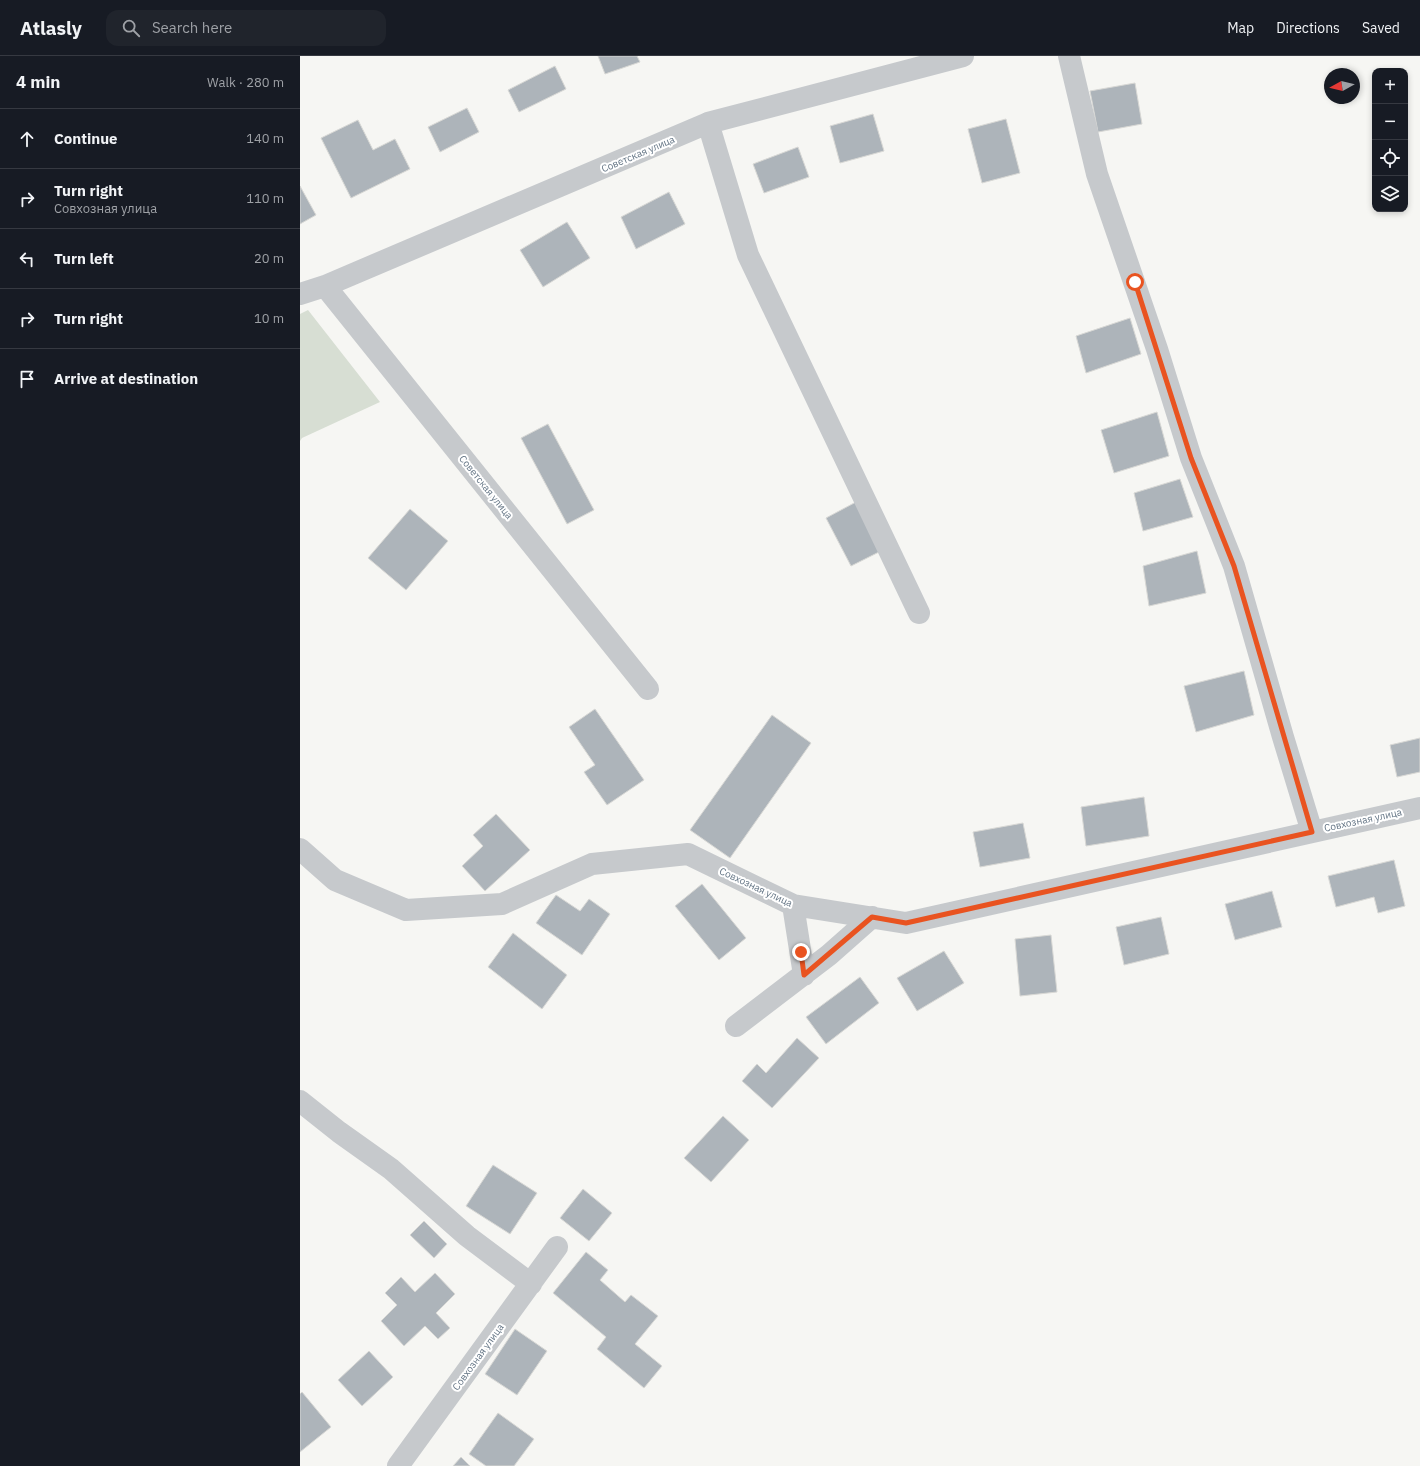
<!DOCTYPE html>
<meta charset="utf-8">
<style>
:root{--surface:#171b24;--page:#20242c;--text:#f1f3f6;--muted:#9ea1a6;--line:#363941}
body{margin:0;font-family:"IBM Plex Sans",sans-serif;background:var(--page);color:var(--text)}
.controls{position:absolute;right:12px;top:12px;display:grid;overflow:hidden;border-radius:8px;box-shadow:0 2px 6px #0003}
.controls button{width:36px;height:36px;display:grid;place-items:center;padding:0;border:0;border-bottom:1px solid var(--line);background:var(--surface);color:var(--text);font:20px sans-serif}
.compass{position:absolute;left:1024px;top:12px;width:36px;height:36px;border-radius:50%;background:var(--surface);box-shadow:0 2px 6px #0003;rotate:262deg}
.stop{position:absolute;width:12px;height:12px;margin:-9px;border:3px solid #e95320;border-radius:50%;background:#fff}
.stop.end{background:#e95320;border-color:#fff;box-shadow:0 1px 4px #0008}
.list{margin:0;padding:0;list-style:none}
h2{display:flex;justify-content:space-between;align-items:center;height:52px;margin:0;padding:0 16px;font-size:17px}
h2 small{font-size:13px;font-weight:400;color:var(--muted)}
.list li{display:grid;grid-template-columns:26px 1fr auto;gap:12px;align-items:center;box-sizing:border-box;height:60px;padding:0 16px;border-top:1px solid var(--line)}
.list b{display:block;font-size:15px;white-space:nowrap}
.list p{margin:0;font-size:13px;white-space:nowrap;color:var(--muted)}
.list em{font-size:13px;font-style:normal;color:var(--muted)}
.icon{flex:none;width:22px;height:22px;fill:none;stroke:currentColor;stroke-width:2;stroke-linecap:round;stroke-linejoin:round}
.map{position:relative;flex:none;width:1120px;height:1410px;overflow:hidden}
header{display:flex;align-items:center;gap:24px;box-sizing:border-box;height:56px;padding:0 20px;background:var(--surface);border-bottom:1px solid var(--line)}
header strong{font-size:19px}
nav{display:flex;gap:22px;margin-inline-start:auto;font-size:14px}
.search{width:280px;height:36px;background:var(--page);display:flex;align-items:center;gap:10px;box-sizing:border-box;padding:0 14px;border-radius:12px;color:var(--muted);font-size:15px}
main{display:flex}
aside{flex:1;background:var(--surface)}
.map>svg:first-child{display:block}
.green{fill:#d7ded3}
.building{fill:#adb4ba;stroke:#d8d8d5}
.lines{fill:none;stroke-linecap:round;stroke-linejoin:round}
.minor{stroke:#c6c9cc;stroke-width:22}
.route{stroke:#e95320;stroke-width:5}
.labels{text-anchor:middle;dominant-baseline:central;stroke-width:4;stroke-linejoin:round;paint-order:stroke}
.street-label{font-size:10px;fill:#647585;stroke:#fff}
</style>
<header>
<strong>Atlasly</strong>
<div class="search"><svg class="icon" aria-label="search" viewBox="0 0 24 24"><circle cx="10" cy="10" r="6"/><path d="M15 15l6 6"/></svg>Search here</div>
<nav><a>Map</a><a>Directions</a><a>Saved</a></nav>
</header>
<main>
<aside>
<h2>4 min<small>Walk · 280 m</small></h2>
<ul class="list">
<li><svg class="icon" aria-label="ahead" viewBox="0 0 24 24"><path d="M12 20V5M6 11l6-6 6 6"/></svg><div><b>Continue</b></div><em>140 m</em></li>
<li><svg class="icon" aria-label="right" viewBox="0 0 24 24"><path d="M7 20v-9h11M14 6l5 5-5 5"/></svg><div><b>Turn right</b><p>Совхозная улица</p></div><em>110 m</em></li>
<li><svg class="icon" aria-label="left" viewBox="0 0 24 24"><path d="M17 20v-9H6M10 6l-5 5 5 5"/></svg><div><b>Turn left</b></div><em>20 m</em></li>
<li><svg class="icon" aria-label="right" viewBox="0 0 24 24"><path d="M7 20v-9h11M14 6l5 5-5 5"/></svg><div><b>Turn right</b></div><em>10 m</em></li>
<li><svg class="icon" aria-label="arrive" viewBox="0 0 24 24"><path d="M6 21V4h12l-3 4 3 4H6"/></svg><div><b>Arrive at destination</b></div></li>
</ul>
</aside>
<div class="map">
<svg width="1120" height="1410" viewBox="0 0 1120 1410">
<rect width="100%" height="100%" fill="#f6f6f3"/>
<!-- green -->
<path class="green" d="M8,254L80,346L2,382L0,385V258Z"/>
<!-- building -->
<path class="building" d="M298,0H337L340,6L305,18Z
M255,10L266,33L219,56L208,34Z
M835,27L842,68L798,76L790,35Z
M167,52L179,76L140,96L128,71Z
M573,58L584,95L540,107L530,70Z
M706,63L720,117L682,127L668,73Z
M58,64L73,94L95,83L110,113L51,142L21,82Z
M498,91L509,121L464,137L453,108Z
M0,130L16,159L0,168Z
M369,136L385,168L336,193L321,161Z
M267,166L290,202L243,231L220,194Z
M830,262L841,298L786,317L776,280Z
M857,356L869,400L814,417L801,374Z
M248,368L294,454L267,468L221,382Z
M880,423L893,461L843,475L834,437Z
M556,446L581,495L551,510L526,462Z
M110,453L148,485L106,534L68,502Z
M897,495L906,537L849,550L843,510Z
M944,615L954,659L896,676L884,630Z
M295,653L344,724L307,749L284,716L295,709L269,671Z
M472,659L511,687L430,802L390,774Z
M1120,682V716L1097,721L1090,689Z
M844,741L849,780L786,790L781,751Z
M196,758L230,794L185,835L162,810L183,790L173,779Z
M723,767L730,802L680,811L673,776Z
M1094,804L1105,850L1078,857L1074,841L1036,851L1028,820Z
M402,828L446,882L419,904L375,850Z
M972,835L982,871L935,884L925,848Z
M256,839L280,855L289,843L310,858L282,899L236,867Z
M861,861L869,898L824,909L816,871Z
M213,877L267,919L242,953L188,911Z
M751,879L757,936L720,940L715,883Z
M644,895L664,927L617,955L597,922Z
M560,921L579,947L526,988L506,961Z
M497,982L519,1002L472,1052L442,1025L457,1008L466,1017Z
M423,1060L449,1084L411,1126L384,1102Z
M193,1109L237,1137L210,1178L166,1150Z
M283,1133L312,1157L289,1185L260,1162Z
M124,1165L147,1188L134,1202L110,1179Z
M286,1196L308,1214L300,1224L325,1246L331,1239L358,1260L335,1288L362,1310L344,1332L297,1293L306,1281L253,1237Z
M135,1217L155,1238L136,1257L150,1272L138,1283L125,1270L104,1290L81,1265L97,1249L85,1237L101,1221L115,1236Z
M215,1273L247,1295L217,1339L185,1318Z
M69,1295L93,1321L62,1350L38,1324Z
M2,1336L31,1371L0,1396V1338Z
M198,1357L234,1383L214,1410H186L169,1398Z
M161,1401L170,1410H153Z"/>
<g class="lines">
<!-- minor -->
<path class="minor" d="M769,0L797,118L857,293L891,402L934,510L983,681L1012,776
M408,67L448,199L619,557
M25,230L348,633
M0,238L25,230L408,67L663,0
M0,793L35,824L106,854L202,848L292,808L388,798L493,849L606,867L1120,752
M493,849L504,919
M436,970L529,899L572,861
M0,1045L39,1076L91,1113L167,1180L231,1228
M98,1410L257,1191"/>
</g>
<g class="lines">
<!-- route -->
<path class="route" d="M501,896L504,919L572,861L606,867L1012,776L934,510L891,402L835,226"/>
</g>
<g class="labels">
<!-- street labels -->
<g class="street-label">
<text transform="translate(338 98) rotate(-23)">Советская улица</text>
<text transform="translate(186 431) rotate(51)">Советская улица</text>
<text transform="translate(1063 764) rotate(-12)">Совхозная улица</text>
<text transform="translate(456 831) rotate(25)">Совхозная улица</text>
<text transform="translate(178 1301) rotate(-54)">Совхозная улица</text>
</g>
</g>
</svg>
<div class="controls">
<button>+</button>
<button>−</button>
<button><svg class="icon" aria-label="locate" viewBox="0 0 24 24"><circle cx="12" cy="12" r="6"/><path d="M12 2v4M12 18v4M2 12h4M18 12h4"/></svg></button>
<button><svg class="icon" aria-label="layers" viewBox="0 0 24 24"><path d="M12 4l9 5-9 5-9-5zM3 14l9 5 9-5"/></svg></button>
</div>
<svg class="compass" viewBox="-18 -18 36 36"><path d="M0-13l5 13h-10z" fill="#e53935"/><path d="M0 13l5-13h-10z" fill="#9ea1a6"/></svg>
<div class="stop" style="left:835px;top:226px"></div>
<div class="stop end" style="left:501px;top:896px"></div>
</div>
</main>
